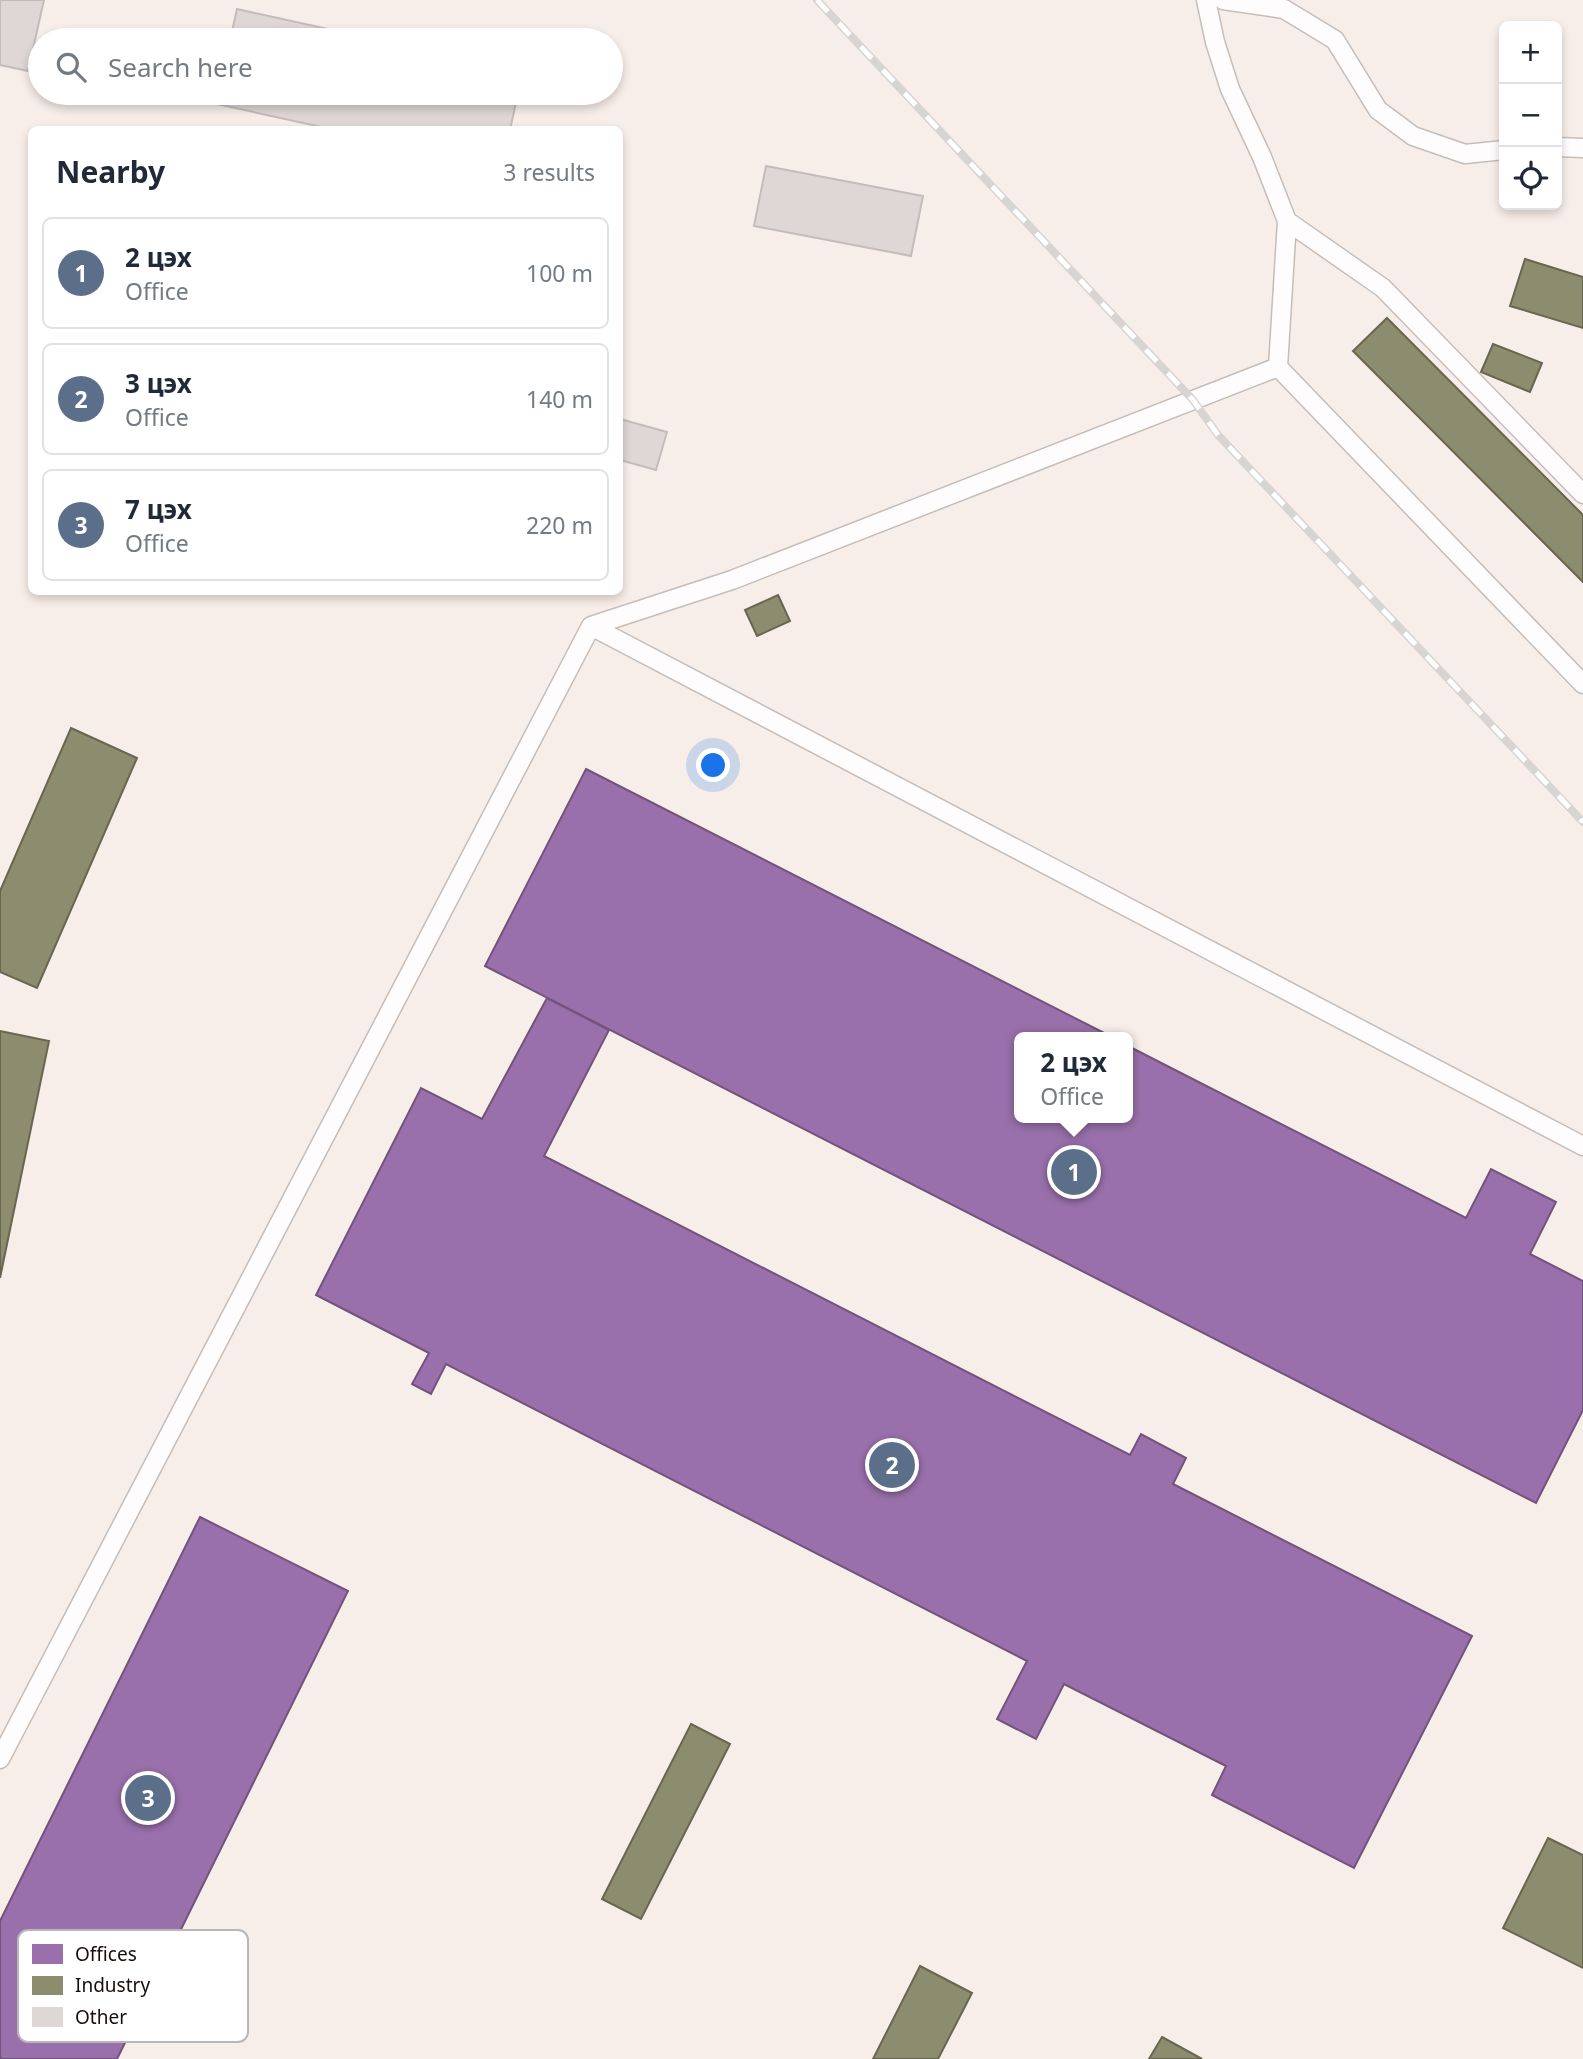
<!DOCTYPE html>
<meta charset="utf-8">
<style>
:root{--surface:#fff;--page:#f6f6f7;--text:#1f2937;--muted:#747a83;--line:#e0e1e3;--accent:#655d59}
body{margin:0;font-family:"Noto Sans",sans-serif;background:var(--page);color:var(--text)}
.controls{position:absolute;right:21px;top:21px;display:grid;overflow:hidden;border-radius:10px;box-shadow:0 4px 10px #0003}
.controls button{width:63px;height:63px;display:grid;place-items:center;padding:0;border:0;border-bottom:2px solid var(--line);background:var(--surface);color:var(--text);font:35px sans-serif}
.you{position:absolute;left:714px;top:766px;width:24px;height:24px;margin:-18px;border:5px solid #fff;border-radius:50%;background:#1a73e8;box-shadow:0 0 0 10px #1a73e833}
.badge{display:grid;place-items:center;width:46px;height:46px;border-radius:50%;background:var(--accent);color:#fff;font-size:23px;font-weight:700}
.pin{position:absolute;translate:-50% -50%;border:4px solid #fff;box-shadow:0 2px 7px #0006}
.popup{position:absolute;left:1014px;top:1032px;width:119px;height:91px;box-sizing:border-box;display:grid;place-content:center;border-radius:10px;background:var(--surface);filter:drop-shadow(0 2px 5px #0005);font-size:23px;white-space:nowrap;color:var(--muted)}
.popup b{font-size:26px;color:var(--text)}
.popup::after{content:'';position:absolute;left:50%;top:100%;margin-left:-14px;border:14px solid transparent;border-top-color:var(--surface)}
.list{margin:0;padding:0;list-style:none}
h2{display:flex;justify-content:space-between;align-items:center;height:91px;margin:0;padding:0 28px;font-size:30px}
h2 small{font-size:23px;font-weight:400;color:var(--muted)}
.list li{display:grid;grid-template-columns:46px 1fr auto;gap:21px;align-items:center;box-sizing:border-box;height:112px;margin:0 14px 14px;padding:0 14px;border:2px solid var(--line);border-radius:10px}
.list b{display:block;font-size:26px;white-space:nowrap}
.list p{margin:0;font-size:23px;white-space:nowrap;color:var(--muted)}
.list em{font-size:23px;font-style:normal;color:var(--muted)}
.icon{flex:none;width:38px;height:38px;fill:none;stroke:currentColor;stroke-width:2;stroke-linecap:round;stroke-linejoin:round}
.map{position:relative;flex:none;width:1583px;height:2059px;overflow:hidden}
.search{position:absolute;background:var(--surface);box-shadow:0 4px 10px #0003;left:28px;top:28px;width:595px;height:77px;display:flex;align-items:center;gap:18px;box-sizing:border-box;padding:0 24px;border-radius:38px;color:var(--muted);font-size:26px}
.panel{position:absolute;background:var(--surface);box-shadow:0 4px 10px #0003;left:28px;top:126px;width:595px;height:469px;border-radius:10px}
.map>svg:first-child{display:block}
.offices{fill:#9970ab;stroke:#72537b;stroke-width:2}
.industry{fill:#8c8c6e;stroke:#696650;stroke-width:2}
.building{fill:#dfd6d6;stroke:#c4bcbc;stroke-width:2}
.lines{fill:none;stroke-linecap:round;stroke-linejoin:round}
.service-casing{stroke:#c5bdb9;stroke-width:21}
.service{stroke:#fefcfc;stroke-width:18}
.rail-casing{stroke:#d7d4d2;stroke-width:8}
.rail{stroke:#fff;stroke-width:5;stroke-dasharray:16;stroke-linecap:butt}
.key{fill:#fff;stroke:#b9b7b6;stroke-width:2}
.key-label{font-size:19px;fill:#160f0b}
</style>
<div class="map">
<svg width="1583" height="2059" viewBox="0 0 1583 2059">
<rect width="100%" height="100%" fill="#f8eee9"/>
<!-- offices -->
<path class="offices" d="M586,769L1112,1037H1020V1118H1128V1046L1466,1218L1491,1169L1556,1202L1530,1254L1583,1281V1410L1536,1503L485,966Z
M547,998L609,1030L544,1156L1130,1455L1141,1434L1186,1458L1173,1484L1472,1636L1354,1868L1212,1795L1226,1766L1064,1684L1036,1739L997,1719L1027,1661L446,1364L431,1394L412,1384L429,1353L316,1295L421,1088L482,1119Z
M200,1517L348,1591L117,2059H3L0,2058V1921Z"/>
<!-- industry -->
<path class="industry" d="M1525,259L1583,277V328L1510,306Z
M1387,318L1583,515V582L1353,351Z
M1493,344L1542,363L1530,392L1481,372Z
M778,595L790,621L757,636L745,610Z
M71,728L137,758L37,988L0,972V891Z
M0,1031L49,1041L0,1278Z
M691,1724L730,1744L641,1919L602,1899Z
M1548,1838L1583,1855V1968L1503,1928Z
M920,1966L972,1993L938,2059H873Z
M1162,2037L1202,2059H1149Z"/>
<!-- building -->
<path class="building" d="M0,0H44L28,71L0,65Z
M237,9L378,40H230Z
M219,93H518L510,130H335L217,104Z
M766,166L923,196L911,256L754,226Z
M620,419L667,432L656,470L620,460Z"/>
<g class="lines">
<!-- service casing -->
<g class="service-casing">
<path id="service" d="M1206,0L1215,42L1230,89L1262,157L1287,221L1278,367
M1223,0L1284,9L1335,40L1378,110L1413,136L1465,154L1504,150
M1557,147L1583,148
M1287,221L1383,288L1583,494
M591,626L1583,1146
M0,1759L591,626L732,580L1278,367L1583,684"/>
</g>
<!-- service -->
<use href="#service" class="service"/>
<!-- rail casing -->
<g class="rail-casing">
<path id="rail" d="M817,0L1193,400L1218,435L1583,822"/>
</g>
<!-- rail -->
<use href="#rail" class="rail"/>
</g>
<!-- legend -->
<rect x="18" y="1930" width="230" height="112" rx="10" class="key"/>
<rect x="32" y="1944" width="31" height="20" fill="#9970ab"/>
<rect x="32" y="1976" width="31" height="19" fill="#8c8c6e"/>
<rect x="32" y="2007" width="31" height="20" fill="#dfd6d6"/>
<g class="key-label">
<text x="75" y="1961">Offices</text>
<text x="75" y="1992">Industry</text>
<text x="75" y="2024">Other</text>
</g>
</svg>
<div class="controls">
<button>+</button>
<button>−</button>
<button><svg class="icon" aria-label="locate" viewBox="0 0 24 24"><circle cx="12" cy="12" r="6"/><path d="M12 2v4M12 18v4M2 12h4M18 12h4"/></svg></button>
</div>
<div class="you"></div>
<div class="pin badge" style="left:1074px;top:1172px;background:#5c6f8a">1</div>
<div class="popup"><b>2 цэх</b>Office</div>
<div class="pin badge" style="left:892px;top:1465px;background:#5c6f8a">2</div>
<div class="pin badge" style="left:148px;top:1798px;background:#5c6f8a">3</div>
<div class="search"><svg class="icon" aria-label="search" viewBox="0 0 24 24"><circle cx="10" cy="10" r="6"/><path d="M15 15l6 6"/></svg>Search here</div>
<section class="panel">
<h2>Nearby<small>3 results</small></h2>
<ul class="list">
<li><span class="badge" style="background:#5c6f8a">1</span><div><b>2 цэх</b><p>Office</p></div><em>100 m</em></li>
<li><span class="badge" style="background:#5c6f8a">2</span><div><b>3 цэх</b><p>Office</p></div><em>140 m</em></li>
<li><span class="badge" style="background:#5c6f8a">3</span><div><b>7 цэх</b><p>Office</p></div><em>220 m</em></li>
</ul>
</section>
</div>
